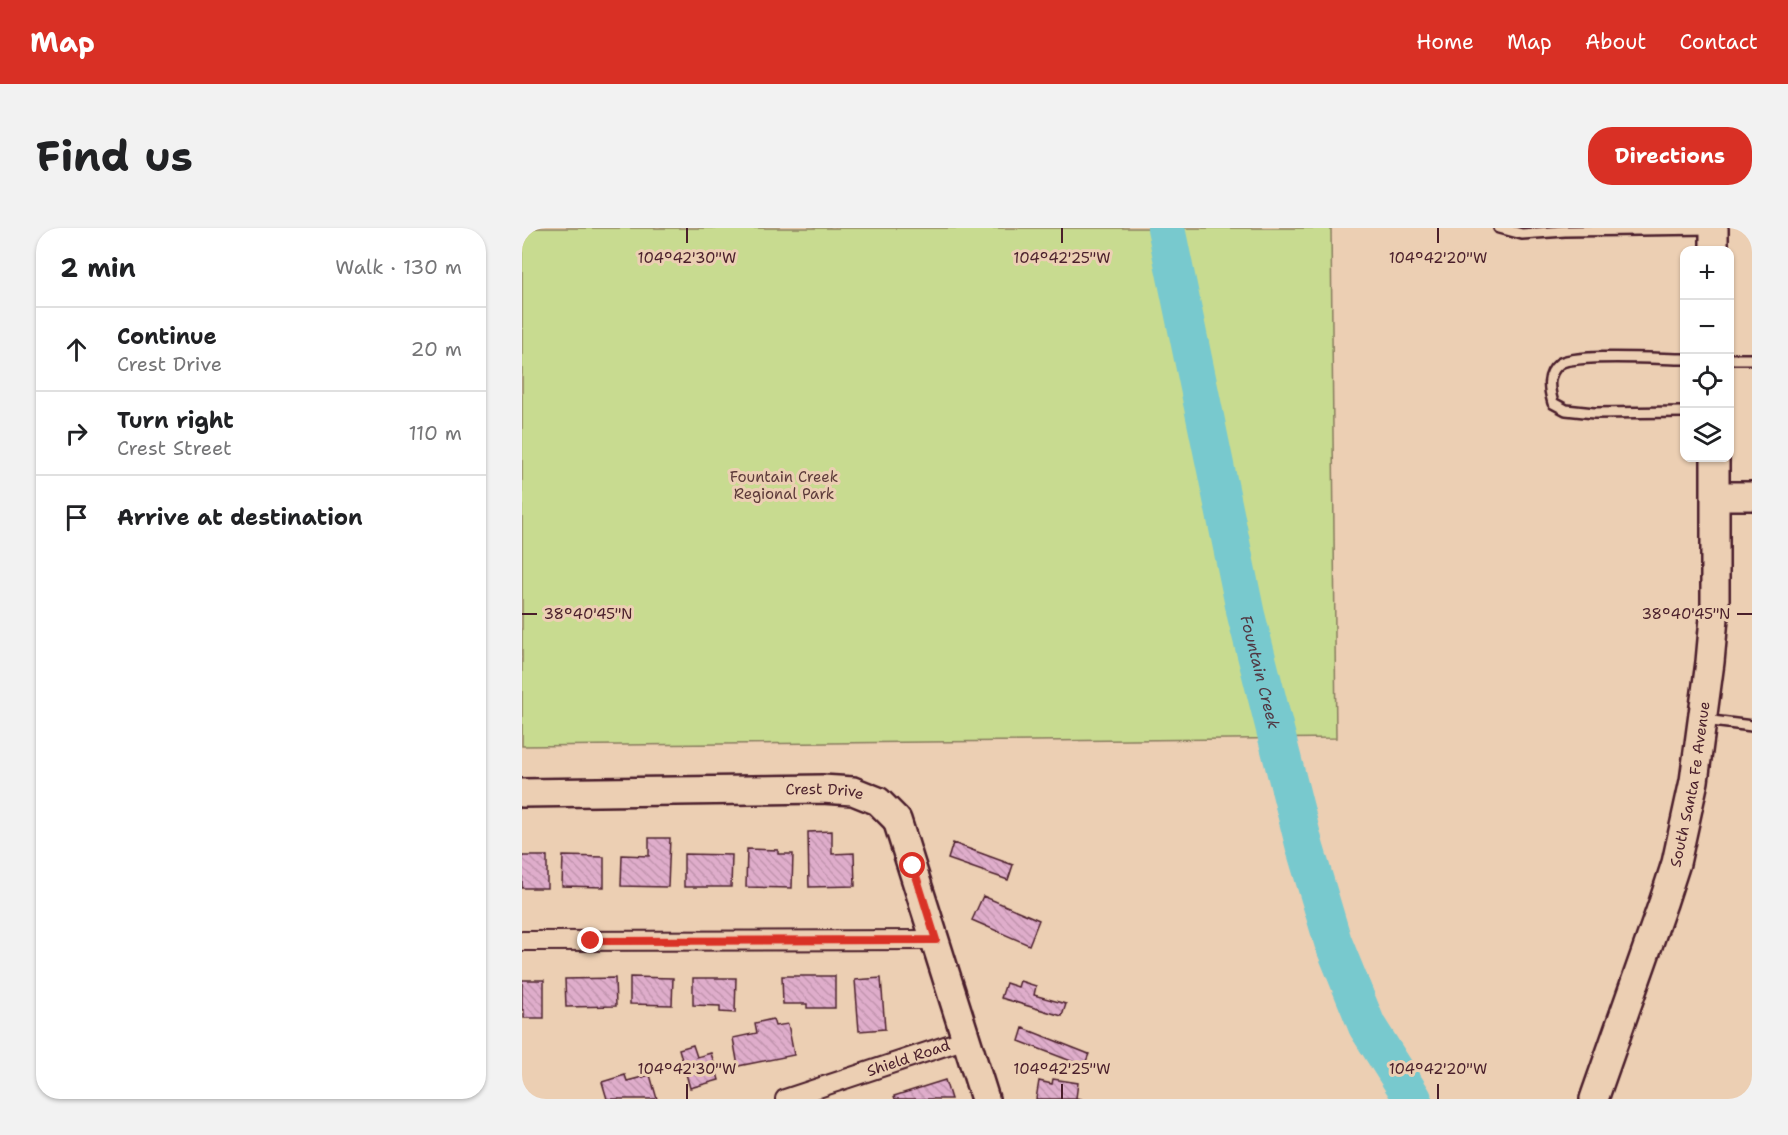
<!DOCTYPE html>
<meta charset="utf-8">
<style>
:root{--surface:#fff;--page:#f2f2f2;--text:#202124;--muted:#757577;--line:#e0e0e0;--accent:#d93025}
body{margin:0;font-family:"Shantell Sans",sans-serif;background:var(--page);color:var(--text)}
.controls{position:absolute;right:18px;top:18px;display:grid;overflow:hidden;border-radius:12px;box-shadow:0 2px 4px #0004}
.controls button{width:54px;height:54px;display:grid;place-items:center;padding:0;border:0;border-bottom:2px solid var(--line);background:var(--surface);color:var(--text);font:30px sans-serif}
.stop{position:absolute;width:18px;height:18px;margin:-14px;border:4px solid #d93025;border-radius:50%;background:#fff}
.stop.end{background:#d93025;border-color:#fff;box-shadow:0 2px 6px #0008}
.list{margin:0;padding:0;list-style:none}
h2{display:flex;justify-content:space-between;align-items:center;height:78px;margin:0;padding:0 24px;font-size:26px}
h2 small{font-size:20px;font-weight:400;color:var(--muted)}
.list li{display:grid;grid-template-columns:39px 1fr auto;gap:18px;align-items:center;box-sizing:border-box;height:84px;padding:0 24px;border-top:2px solid var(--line)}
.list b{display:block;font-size:22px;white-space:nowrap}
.list p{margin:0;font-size:20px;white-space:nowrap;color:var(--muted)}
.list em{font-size:20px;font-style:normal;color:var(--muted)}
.icon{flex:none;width:33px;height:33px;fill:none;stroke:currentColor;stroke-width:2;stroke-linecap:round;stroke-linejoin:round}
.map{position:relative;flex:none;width:1230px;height:871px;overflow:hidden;border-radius:24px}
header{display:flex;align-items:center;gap:36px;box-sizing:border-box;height:84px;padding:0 30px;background:var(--accent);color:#fff}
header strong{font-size:28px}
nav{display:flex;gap:33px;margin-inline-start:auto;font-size:21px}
.intro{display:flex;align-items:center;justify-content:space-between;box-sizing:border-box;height:144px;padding:0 36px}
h1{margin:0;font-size:42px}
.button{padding:15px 27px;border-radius:24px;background:var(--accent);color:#fff;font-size:21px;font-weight:700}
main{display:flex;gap:36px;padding:0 36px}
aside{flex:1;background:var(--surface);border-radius:24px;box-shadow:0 2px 4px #0004}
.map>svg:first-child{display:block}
.park{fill:#c8db90;stroke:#897d5e;stroke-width:1.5}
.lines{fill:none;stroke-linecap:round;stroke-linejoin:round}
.river{stroke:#78c9ce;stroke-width:38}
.building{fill:url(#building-back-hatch);stroke:#4a1f2b;stroke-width:1.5}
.lane-casing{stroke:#4a1f2b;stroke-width:14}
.street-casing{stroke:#4a1f2b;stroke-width:22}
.secondary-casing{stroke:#4a1f2b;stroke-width:32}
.lane{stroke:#eccfb3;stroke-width:9}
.street{stroke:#eccfb3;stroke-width:18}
.secondary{stroke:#eccfb3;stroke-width:27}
.route{stroke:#d93025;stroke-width:8}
.ticks{fill:none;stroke:#4a1f2b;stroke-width:2}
.labels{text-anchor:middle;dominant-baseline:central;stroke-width:6;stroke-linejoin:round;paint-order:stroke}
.park-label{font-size:15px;fill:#5d3b3a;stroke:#eccfb3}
.street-label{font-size:15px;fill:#4a1f2b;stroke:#eccfb3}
.water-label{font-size:16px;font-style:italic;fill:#513843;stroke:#eccfb3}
.ticks-label{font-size:15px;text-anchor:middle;fill:#4a1f2b;stroke:#eccfb3;stroke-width:6;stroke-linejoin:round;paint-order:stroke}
</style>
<header>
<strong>Map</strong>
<nav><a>Home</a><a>Map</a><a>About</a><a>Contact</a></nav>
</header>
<div class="intro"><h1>Find us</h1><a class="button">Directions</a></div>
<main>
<aside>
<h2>2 min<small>Walk · 130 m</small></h2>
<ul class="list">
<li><svg class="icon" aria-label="ahead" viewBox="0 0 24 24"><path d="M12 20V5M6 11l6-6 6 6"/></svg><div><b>Continue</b><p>Crest Drive</p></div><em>20 m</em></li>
<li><svg class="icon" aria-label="right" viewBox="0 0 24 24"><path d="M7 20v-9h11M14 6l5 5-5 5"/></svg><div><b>Turn right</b><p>Crest Street</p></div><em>110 m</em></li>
<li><svg class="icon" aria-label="arrive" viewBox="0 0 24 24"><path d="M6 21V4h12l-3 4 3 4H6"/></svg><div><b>Arrive at destination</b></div></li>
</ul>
</aside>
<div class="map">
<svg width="1230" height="871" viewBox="0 0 1230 871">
<defs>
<pattern id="building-back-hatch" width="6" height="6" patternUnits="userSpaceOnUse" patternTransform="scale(1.5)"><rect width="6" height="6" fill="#dfadcb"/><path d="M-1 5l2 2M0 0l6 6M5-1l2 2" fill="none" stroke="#c194ae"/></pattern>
</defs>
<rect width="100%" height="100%" fill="#eccfb3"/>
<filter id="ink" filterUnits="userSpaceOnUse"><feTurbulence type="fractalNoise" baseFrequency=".0167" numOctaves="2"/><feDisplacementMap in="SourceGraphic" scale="12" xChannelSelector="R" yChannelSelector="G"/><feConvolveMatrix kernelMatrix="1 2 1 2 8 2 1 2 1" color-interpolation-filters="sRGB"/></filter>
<g filter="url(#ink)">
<!-- park -->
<path class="park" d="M0,0H809L814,510L0,518Z"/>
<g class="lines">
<!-- river -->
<path class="river" id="s1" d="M644,0L724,387L783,620L811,714L845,798L891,871"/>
</g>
<!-- building -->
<path class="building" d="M310,603V626L332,625L333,658L287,659L286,604Z
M127,610H148L146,659L99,658L100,627L127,628Z
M431,615L491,637L486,652L426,631Z
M225,621L256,622V626H271L270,660L224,659Z
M162,626L210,627L209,659H162Z
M0,628H25V660H0Z
M41,628L82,629V659L40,658Z
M461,668L517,692L507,717L450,692Z
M260,748H313V780H285V776H261Z
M108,749L151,750L150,777L108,776Z
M93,750L94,778L44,779L43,751Z
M171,750H214L213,785L198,784V778L171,777Z
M359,750L363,801L337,803L333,752Z
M0,752H22V790H2V782H0Z
M498,753L514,758L512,767L544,776L540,788L479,770L484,755L496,759Z
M251,791L253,798L266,796L272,827L216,838L211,810L235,805L233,795Z
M501,800L567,826L562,838L497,813Z
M171,817L175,829L189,825L197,852L168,860L157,821Z
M103,847L105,853L128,847L135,871H85L80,854Z
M531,851L556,855L554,870L560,871H514L517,853L530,856Z
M423,852L429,871H373L372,868Z"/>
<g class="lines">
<!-- lane casing -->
<g class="lane-casing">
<path id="lane" d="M977,0L1000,6L1043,3L1189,1
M1162,131C1140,131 1051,125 1037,136C1024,147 1027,161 1031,175L1044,182L1072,185L1162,184
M1208,131H1230
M1182,492L1230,498"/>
</g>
<!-- street casing -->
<g class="street-casing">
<g id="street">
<path d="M0,713L414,712"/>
<path id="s2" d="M263,871L444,811"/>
</g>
</g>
<!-- secondary casing -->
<g class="secondary-casing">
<g id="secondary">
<path d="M1192,0V22"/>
<path d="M1194,268H1230"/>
<path id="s3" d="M0,565L300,561L331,563L356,573L375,592L463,871"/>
<path id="s4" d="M1072,871L1141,675L1154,635L1172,553L1188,434L1193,379V230"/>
</g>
</g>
<!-- lane -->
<use href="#lane" class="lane"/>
<!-- street -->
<use href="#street" class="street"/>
<!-- secondary -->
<use href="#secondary" class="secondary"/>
</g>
</g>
<g class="lines" filter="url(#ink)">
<!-- route -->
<path class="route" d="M69,713L414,712L391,638"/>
</g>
<!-- ticks -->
<path class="ticks" d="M165,0V15M540,0V15M916,0V15M0,386H15M1215,386H1230M165,856V871M540,856V871M916,856V871"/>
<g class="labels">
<!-- park labels -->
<g class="park-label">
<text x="262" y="249">Fountain Creek<tspan x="262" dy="17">Regional Park</tspan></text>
</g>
<!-- street labels -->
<g class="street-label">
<text stroke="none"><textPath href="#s4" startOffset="330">South Santa Fe Avenue</textPath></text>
<text stroke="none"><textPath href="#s3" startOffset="303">Crest Drive</textPath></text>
<text stroke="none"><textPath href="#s2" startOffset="130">Shield Road</textPath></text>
</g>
<!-- water labels -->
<g class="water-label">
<text stroke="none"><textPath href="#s1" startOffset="454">Fountain Creek</textPath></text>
</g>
</g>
<g class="ticks-label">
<text x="165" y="35">104°42'30"W</text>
<text x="540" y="35">104°42'25"W</text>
<text x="916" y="35">104°42'20"W</text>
<text x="66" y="391">38°40'45"N</text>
<text x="1164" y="391">38°40'45"N</text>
<text x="165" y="846">104°42'30"W</text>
<text x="540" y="846">104°42'25"W</text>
<text x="916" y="846">104°42'20"W</text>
</g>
</svg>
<div class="controls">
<button>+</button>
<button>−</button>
<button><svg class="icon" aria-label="locate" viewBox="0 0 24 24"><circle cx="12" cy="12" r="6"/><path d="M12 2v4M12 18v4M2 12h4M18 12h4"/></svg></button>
<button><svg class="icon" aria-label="layers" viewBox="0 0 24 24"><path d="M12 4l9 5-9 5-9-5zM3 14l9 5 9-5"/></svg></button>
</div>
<div class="stop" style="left:391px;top:638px"></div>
<div class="stop end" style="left:69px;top:713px"></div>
</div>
</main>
